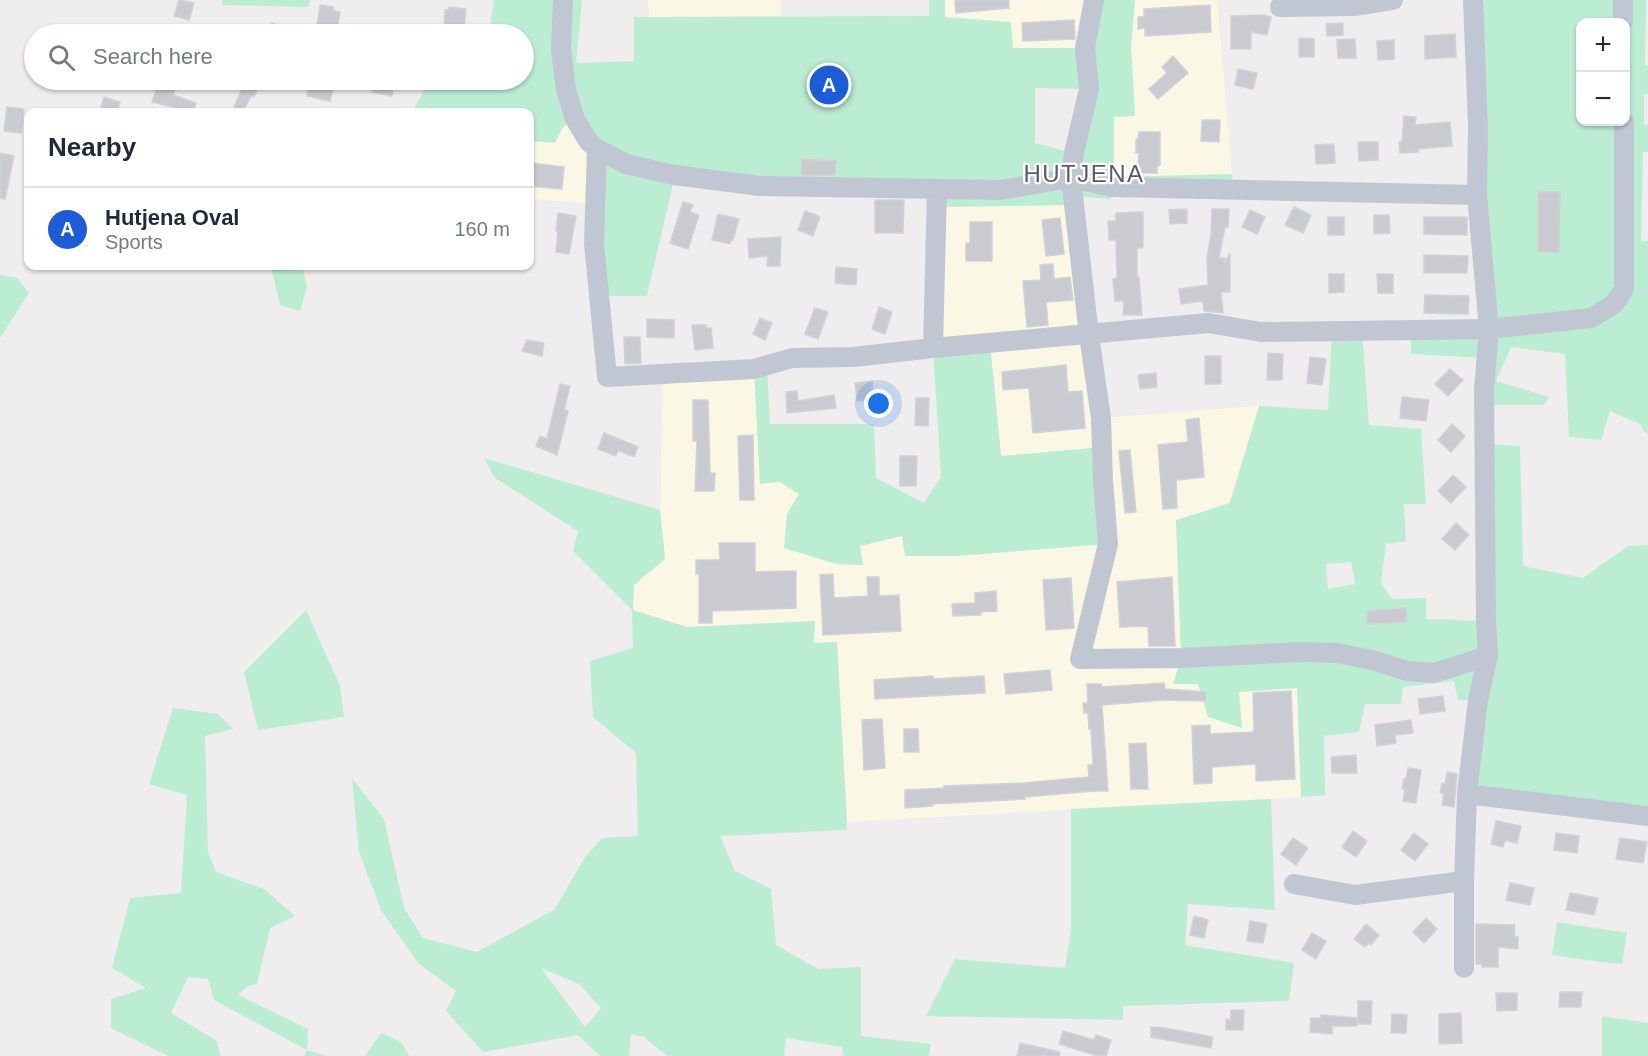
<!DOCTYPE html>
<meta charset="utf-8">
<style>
:root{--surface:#fff;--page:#f6f6f7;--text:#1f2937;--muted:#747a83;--line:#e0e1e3;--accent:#1d5cd9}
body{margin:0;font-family:Helvetica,sans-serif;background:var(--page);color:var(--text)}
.controls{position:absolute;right:18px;top:18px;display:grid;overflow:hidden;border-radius:12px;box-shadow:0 2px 4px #0004}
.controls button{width:54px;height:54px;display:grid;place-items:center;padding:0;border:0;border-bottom:2px solid var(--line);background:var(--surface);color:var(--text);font:30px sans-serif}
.you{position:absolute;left:879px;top:404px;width:21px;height:21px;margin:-15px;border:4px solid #fff;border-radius:50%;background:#1a73e8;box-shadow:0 0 0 9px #1a73e833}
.badge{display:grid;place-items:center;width:39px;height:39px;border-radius:50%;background:var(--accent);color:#fff;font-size:20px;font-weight:700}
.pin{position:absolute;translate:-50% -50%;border:3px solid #fff;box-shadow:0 2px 6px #0006}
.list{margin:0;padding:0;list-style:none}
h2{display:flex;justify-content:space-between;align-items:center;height:78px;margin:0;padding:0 24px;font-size:26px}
h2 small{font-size:20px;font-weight:400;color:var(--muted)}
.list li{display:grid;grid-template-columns:39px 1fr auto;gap:18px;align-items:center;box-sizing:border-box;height:84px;padding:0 24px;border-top:2px solid var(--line)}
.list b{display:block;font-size:22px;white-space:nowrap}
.list p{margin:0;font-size:20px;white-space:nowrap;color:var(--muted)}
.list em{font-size:20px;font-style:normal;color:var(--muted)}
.icon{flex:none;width:33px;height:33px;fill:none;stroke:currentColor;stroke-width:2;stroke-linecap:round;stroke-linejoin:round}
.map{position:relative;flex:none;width:1648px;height:1056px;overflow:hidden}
.search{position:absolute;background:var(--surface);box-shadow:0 2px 4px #0004;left:24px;top:24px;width:510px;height:66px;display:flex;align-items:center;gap:15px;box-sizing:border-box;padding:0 21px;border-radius:33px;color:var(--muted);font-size:22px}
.panel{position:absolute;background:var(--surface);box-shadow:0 2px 4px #0004;left:24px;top:108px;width:510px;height:162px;border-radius:12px}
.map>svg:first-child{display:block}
.commercial{fill:#fbf7e5}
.green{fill:#bbedd3;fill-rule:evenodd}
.building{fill:#c9cbd1;stroke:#d1d2d8;stroke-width:1.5}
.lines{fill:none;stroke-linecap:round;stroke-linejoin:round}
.minor{stroke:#c0c7d2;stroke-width:20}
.labels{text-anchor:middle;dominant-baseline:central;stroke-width:4.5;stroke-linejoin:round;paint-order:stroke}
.quarter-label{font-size:24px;letter-spacing:1.5px;fill:#5a5c61;stroke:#fff}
</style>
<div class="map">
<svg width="1648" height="1056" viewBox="0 0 1648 1056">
<rect width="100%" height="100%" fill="#efeded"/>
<!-- commercial -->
<path class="commercial" d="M648,0H781V17H649Z
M945,0H1094L1085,48H1013L945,17Z
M1135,0H1217L1232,174L1114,178V117L1135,116L1131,45Z
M575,119L588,141L595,204L530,199V141L555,143L563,127Z
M1075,205L1101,418L1259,406L1173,684H1198L1208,717L1241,728L1239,692L1297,688L1301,797L847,822L837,642L813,643L814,621L687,627L632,610L634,585L665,558L660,510L663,374L754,369L760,483L780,482L799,494L787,514L836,564L862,565L860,546L902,536L905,556L1001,456L990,343L933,348L937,207Z"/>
<!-- green -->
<path class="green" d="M222,0H310L309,7L222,5Z
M494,0H582L576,63L634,61V17L929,16V0H945V17L1011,22L1013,48H1085L1094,0H1135L1131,45L1135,116L1114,117V177L1232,174L1233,190L1111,187V199L1074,196L1075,205L937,207V189L675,175L647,296H599L597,149L575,119L563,127L555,143L530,141V112H412L430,80L456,81L457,80H524V34H489ZM1035,88L1089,89L1073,153L1035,143Z
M1473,0H1646L1645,65H1648V94H1644V125H1648V152H1643L1641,241H1648V433L1644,432L1640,424L1610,411L1601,440L1569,437L1565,354L1511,347L1496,381L1549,397L1544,405H1484L1487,358L1411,354V330L1489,329ZM1580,22H1626V122H1580Z
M271,266H302L307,287L300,311L280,305Z
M0,275L17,278L29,293L0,338Z
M1332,331H1362L1369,425L1421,429L1426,504H1404L1406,541L1386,544L1381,583L1392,599L1426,598V619L1486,621L1484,444L1520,446L1523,566L1583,578L1628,546L1648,545V816L1467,794L1478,700H1458L1454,681L1403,687L1401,704H1365L1359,732L1324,736L1325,795L1301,797L1297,688L1239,692L1242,728L1208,717L1198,684H1173L1181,658L1176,520L1230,503L1259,406L1328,410ZM1351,562L1355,584L1328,589L1326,564Z
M990,343L1001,456L1103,447L1108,544L957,556H905L902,536L860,546L863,565L836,564L784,548L787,514L799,494L780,482L760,484L754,369L767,365L770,424H874L876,478L924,503L941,477L933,348Z
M484,458L660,510L665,559L634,585L633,610L687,627L815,621L814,643L837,642L847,822L846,830L720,836L735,871L771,889L776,945L818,969L861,967V1036L931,1044L929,1056H843L842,1047L786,1038L784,1056H667L644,1037L631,1034L629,1056H600L578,1035L483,1052L446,1011L456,991L418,963L381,910L359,852L352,778L384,819L404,908L423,938L477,952L555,909L585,857L602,838L638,836L636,753L593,717L590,661L633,648L632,610L573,551L578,531L495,478ZM541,968L579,984L601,1008L585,1027Z
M306,610L340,686L344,717L258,730L244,672Z
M173,708L218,714L233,729L205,736L208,853L216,872L264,889L295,916L270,928L257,984L248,986L238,995L308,1029L307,1050L327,1056H304L307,1050L214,1000L208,979L188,977L171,1013L217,1041L220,1056H168L111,1028V999L146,988L112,968L130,898L181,893L187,795L149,784Z
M1271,799L1275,910L1188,904L1185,945L1294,963L1289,1001L1123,1006V1020L926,1016L955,959L1065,968L1071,930V809Z
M1557,922L1627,933L1622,964L1601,962L1552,955Z
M1602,1016L1648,1023V1056H1602Z
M381,1033L401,1042L409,1056H365Z"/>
<!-- building -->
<path class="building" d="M179,0L194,3L189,20L174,16Z
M955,0H1009V8L956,13Z
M320,5L334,7L333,11L340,12L337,30L317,27Z
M1210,5L1211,32L1145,36V28L1138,29V17H1144V9Z
M449,7L466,9L464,30L444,28L445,10H449Z
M1263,15L1271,17L1267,35L1251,32V49H1231V16Z
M1074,20L1075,39L1023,41L1022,23Z
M272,23L301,33L300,34H268Z
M1343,23V35L1327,36L1326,24Z
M1455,34L1456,57L1425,59V36Z
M1299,38L1314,39V57H1299Z
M1355,39L1356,58H1338L1337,40Z
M1394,40V59L1378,60L1377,41Z
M1173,56L1188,73L1158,99L1149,89L1167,73L1162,67Z
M1238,69L1257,73L1253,89L1235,85Z
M159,80L176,84L173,95L196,103L193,112L152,102Z
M246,80H252L260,83L254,97L251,96L243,111L234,107Z
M375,80H395L392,96L372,92Z
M309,84L333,88L330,101L307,96Z
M104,97L120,102L117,112H107L100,110Z
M7,107L24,109L21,133L4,131Z
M1404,116L1416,117L1415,125L1450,122L1452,146L1418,149V152L1400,153L1399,142L1402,141Z
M1202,120H1220L1219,142L1201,141Z
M1139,132H1160V165L1157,166V173H1141V167H1138L1139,153H1136V139H1138Z
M1358,142H1378V160L1359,161Z
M1334,144L1335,163L1316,164L1315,145Z
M0,153L14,156L5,199L0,198Z
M802,159L836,161L835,175H801Z
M530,163L564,167L562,189L530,186Z
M1538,192H1560L1559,252H1538Z
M875,200H904L903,233H875Z
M683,202L693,205L690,212L699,215L688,249L670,243Z
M1294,207L1311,215L1303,233L1285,225Z
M1187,209V223L1170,224L1169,210Z
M1212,209H1229L1228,227H1225L1219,258H1225V263L1230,253V292H1221L1223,313L1204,311L1203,301L1181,304L1179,289L1208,285L1207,257L1211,236Z
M1250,210L1265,217L1257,234L1242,227Z
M805,211L820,217L813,236L798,230Z
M1143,212V248H1137V277H1139L1142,315H1123L1124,301H1115L1113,279L1117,278L1116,240H1109L1108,221H1116V213Z
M558,213L576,216L569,254L556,252L558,231H556Z
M718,214L739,219L733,240L732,239L730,244L712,240Z
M1374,215H1389L1390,233L1374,234Z
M1328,217H1344V235H1328Z
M1424,217H1467V235L1424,234Z
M1060,218L1064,254L1046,256L1042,220Z
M970,222H992V261H966V243H970Z
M781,237L780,266H767L768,256L749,258L748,239Z
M1424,255L1468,256L1467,273H1424Z
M1053,264L1054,279L1070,277L1073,300L1046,302L1048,325L1027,327L1023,281L1041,280L1040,265Z
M836,267L857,269L856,285L835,283Z
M1329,274H1344V292L1329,293Z
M1377,274H1393V293H1378Z
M1425,295L1469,296L1468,314L1424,313Z
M879,307L892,312L885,334L872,329Z
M815,308L828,312L818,339L805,334Z
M760,318L772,323L765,340L753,334Z
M647,319L674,320V338L647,337Z
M692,325H706V328H711L713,348L695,350Z
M624,337H640L641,363L625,364Z
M527,340L544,343L542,356L522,351Z
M1268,353L1283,354L1282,380H1267Z
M1205,356H1221V384H1205Z
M1310,357L1326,359L1322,385L1307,383Z
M1066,365L1068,392L1082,391L1085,428L1033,433L1029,388L1003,390L1002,372Z
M1450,369L1463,380L1448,396L1435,384Z
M1156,373L1157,387L1140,389L1138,375Z
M872,381L874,399L857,401L855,383Z
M560,384L570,386L564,410L568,411L557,455L536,446L540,436L547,439Z
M797,391L798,401L834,395L836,408L787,413L786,392Z
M1402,397L1429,400L1426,421L1400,418Z
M916,398H929L928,426L915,425Z
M693,400H708L710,473H715L714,491H695L697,441H693Z
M1199,418L1204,477L1176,480L1177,508L1163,509L1158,445L1188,442L1186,420Z
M1452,424L1465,436L1451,452L1438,440Z
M604,433L638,447L634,457L618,450L616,456L598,449Z
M753,435L754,500H740L738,436Z
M1130,450L1136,512L1125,513L1119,451Z
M900,456H917L916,486H900Z
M1453,475L1466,487L1451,503L1438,491Z
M1456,523L1469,535L1455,550L1442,539Z
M719,543H755V572L796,571V608L712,611V623H699V573L696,574V560H720Z
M833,574L834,598L868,596L867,577H879V596L899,595L901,631L823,635L820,575Z
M1172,577L1175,646H1149L1148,626L1120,627L1117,582Z
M1071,578L1074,628L1046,630L1043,580Z
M996,591L997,611L981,612V615L953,616L952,604L975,603V593Z
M1406,608L1407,622L1367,624V611Z
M1050,670L1052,690L1006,694L1004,674Z
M933,676L934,679L984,676L985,693L875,699L874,680Z
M1164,683L1165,689L1206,692L1205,701L1165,700L1102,705L1108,791H1094L1025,797V799L932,804V806L905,808V790L944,788V786L1024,783L1089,777L1088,765H1093L1091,729H1089L1088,713H1084L1083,703H1088L1087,684H1101V687Z
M1291,691L1295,779L1256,781V764L1212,767V783L1194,784L1192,726L1210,725V734L1254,732L1253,693Z
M1443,696L1445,711L1420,714L1418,699Z
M882,719L885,768L864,770L862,720Z
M1411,720L1413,733L1395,735L1396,743L1377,746L1375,725Z
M904,729H918L919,752H904Z
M1146,743L1148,789H1131L1129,744Z
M1356,755L1357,773H1332L1331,757Z
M1408,768L1421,770L1416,803L1403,801L1405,789H1402L1404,779H1406Z
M1447,772L1457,774L1454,807L1442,805L1444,794L1440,793L1442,783L1445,784Z
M1496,821L1521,826L1517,843L1505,840L1503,847L1491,844Z
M1353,831L1367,841L1356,857L1342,847Z
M1414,833L1428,844L1415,861L1401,850Z
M1556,833L1579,836L1577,853L1554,850Z
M1293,838L1308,848L1296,865L1281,854Z
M1620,838L1647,842L1643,863L1616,859Z
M1510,883L1534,888L1530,905L1506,900Z
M1570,893L1598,898L1594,915L1566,910Z
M1194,916L1208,920L1204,938L1190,935Z
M1426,918L1437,929L1424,943L1413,932Z
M1250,921L1267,924L1263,943L1247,941Z
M1366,924L1379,935L1371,945L1369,943L1365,947L1354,939Z
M1476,924L1515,925L1514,936L1518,937V949L1498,947V967H1482V964H1476Z
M1312,933L1326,941L1316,959L1302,950Z
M1560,992H1582L1581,1007H1559Z
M1496,993H1517V1010L1497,1011Z
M1358,1001H1372L1371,1024H1358Z
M1231,1010H1244L1243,1030H1226V1019L1231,1020Z
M1461,1013L1462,1043L1439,1044V1014Z
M1392,1014L1407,1015L1406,1033H1391Z
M1321,1015L1357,1018V1026H1332V1034L1310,1032L1311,1018H1321Z
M1151,1027L1165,1028L1213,1037L1211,1048L1151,1037Z
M1063,1031L1094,1040L1096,1035L1111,1040L1106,1056H1098L1059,1044Z
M1020,1043L1060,1052L1059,1056H1017Z"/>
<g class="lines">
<!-- minor -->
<path class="minor" d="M563,0L561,49L566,90L575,119L588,141L597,149L626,164L674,175L760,186L1000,190L1071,178L1112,187L1477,195
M1094,0L1085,48L1089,89L1074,153L1071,178L1089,335L1101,418L1103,481L1108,544L1080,659L1181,658L1301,652L1337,653L1372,660L1407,671L1434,673L1488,656
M1623,0V22
M1280,7L1356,6L1393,0
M597,149L594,243L607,377L754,369L792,358L853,357L933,348L1208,323L1261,332L1489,329L1591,318L1614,304L1624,289V122
M933,348L937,189
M1467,794L1648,816
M1294,884L1355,895L1464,881
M1464,968V881L1467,794L1478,700L1488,656L1486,621L1484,390L1489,329L1477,195L1478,126L1473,0"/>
</g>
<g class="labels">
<!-- quarter labels -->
<g class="quarter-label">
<text x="1084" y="173">HUTJENA</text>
</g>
</g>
</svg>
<div class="controls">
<button>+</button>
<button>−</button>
</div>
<div class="you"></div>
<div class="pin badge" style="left:829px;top:85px">A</div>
<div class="search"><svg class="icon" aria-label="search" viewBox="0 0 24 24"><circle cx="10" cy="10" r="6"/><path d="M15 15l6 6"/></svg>Search here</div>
<section class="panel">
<h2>Nearby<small></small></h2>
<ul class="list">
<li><span class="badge">A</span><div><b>Hutjena Oval</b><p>Sports</p></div><em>160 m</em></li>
</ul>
</section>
</div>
